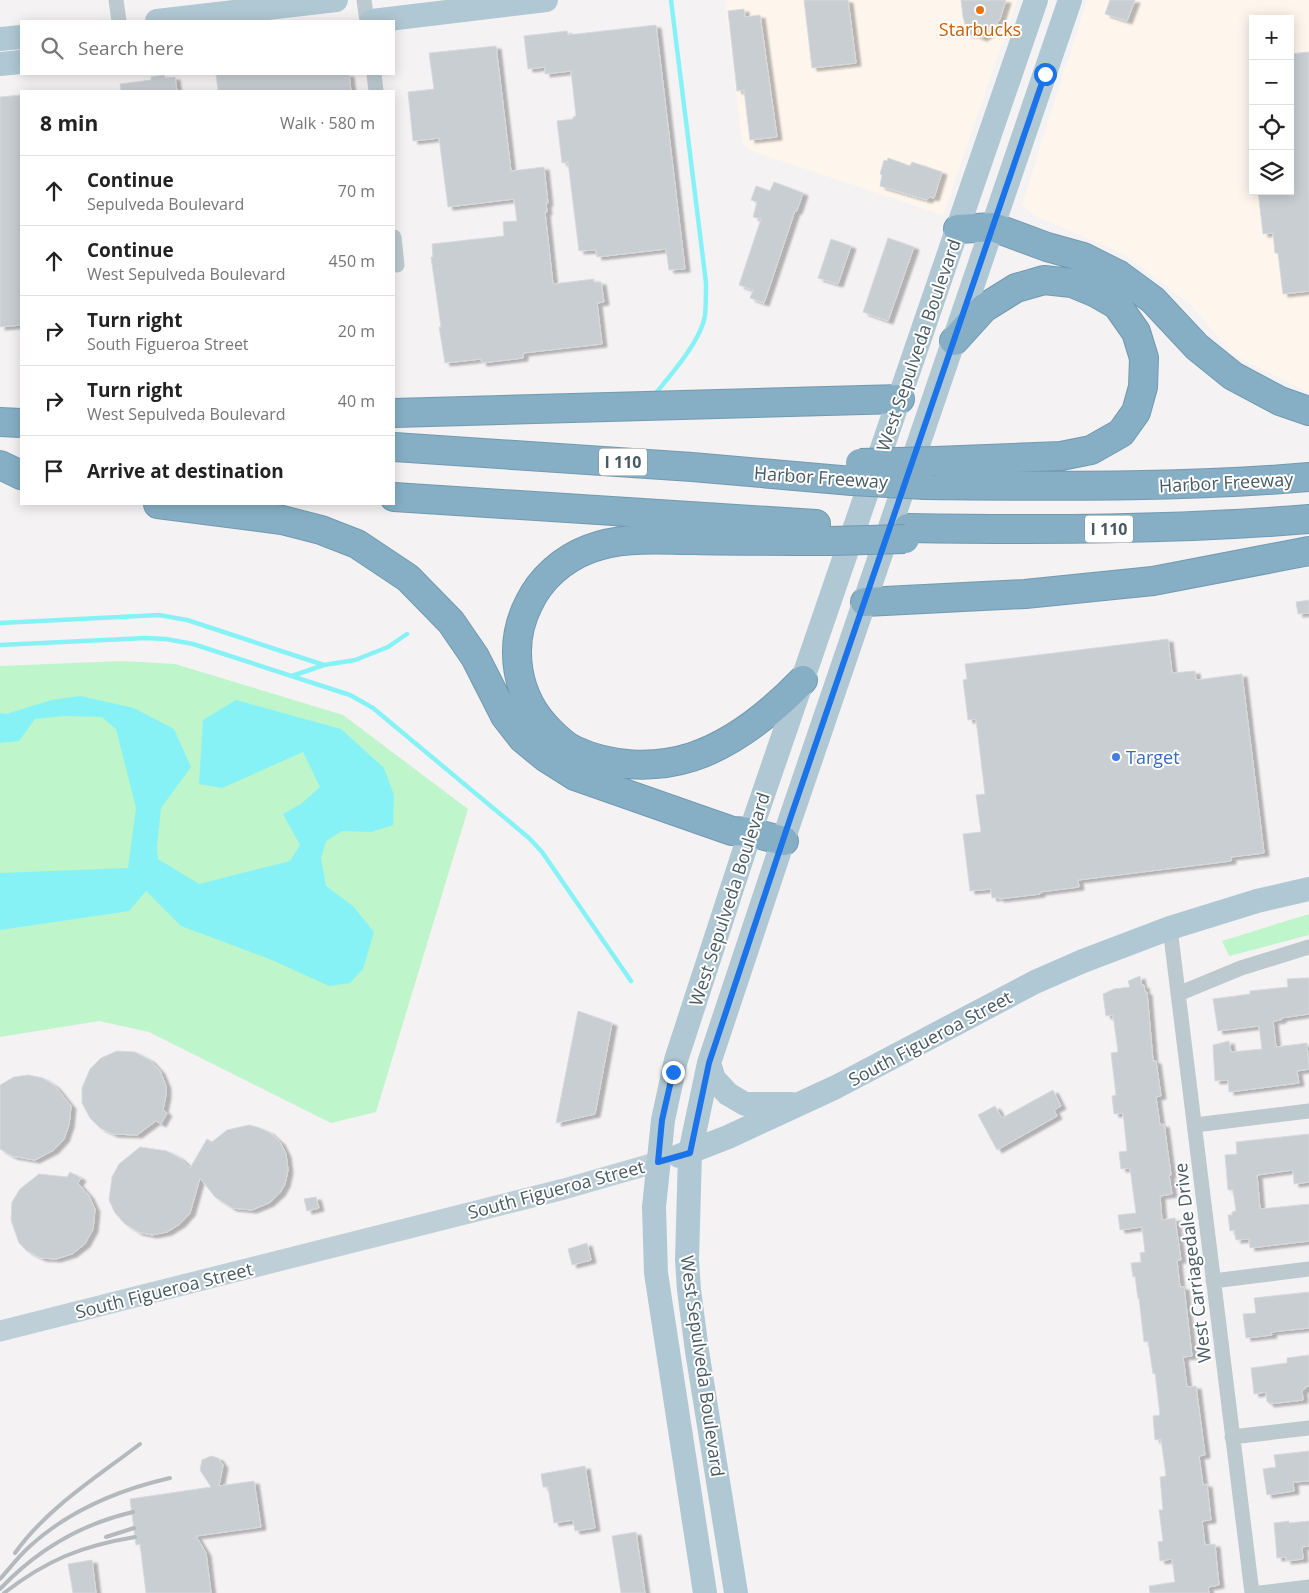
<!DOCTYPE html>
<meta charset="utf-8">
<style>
:root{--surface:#fff;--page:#f2f2f2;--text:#222;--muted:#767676;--line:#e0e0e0}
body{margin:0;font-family:"Open Sans",sans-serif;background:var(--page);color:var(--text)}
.controls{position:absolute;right:15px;top:15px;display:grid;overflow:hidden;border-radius:0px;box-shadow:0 2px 12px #0003}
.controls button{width:45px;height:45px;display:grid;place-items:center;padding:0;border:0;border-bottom:1px solid var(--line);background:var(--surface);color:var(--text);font:25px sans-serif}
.stop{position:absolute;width:15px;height:15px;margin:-11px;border:4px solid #1a73e8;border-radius:50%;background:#fff}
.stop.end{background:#1a73e8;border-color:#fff;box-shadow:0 1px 5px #0008}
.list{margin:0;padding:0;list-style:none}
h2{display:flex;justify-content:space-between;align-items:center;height:65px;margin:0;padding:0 20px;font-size:21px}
h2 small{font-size:16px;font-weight:400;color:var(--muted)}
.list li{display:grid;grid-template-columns:32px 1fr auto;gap:15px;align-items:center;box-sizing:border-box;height:70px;padding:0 20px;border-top:1px solid var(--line)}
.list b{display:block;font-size:19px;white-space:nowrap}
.list p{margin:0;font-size:16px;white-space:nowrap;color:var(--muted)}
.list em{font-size:16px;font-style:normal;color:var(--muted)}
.icon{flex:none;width:28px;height:28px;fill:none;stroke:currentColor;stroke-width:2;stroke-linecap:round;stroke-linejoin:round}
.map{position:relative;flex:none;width:1309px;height:1593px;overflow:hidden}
.search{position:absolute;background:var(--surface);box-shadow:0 2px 12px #0003;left:20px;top:20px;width:375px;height:55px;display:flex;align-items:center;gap:12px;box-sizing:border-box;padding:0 18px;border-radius:0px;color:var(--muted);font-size:19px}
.panel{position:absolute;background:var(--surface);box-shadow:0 2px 12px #0003;left:20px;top:90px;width:375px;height:415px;border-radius:0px}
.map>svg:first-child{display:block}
.commercial{fill:#fef6ed;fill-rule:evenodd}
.green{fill:#bef5ca}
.water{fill:#87f2f6}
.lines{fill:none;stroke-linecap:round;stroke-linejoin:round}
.stream{stroke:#87f2f6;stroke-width:4.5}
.building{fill:#c9ced2;stroke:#d6dade;filter:url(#shadow)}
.highway-casing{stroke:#719ab1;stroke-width:30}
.street{stroke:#bccad0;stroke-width:15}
.secondary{stroke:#becfd7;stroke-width:21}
.primary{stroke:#b0c8d3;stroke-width:24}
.highway{stroke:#86afc5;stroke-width:28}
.rail{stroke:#b4b9bd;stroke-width:4}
.highway-bridge-casing{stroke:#719ab1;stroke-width:30;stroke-linecap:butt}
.highway-bridge{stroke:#86afc5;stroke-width:28}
.route{stroke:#1a73e8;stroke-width:6}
.food-dot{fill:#e8710a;stroke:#fff;stroke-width:2}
.shop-dot{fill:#3f7fe0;stroke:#fff;stroke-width:2}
.labels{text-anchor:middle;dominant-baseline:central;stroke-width:4;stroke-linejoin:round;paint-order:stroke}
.shield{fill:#fff;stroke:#7f8c91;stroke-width:1}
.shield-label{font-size:16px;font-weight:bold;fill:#485a62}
.food-label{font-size:18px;fill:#c56008;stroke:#fff}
.street-label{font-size:18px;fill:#485a62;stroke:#fff}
.shop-label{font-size:18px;fill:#366cbe;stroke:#fff;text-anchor:start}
</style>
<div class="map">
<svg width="1309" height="1593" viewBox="0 0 1309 1593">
<defs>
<filter id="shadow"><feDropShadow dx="5" dy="3" stdDeviation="1" flood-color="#0004"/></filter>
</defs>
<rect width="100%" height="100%" fill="#f5f2f3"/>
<!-- commercial -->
<path class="commercial" d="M725,0H1017L943,215L749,150L742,142Z
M1087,0H1309V393L1232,354L1191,305L1124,254L1035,216L1022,205ZM1253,19H1290V191H1253Z"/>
<!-- green -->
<path class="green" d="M122,661L175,664L343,715L468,809L376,1112L331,1123L149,1032L99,1021L0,1037V666Z
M1309,914V935L1229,956L1222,941Z"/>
<!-- water -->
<path class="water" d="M80,696L134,708L174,729L191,767L161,808L157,847L158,859L199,884L290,861L300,845L283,814L301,804L320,787L303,752L222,788L199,784L203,720L236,700L341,729L384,768L394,795L393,825L371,832L342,831L326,841L321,858L326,886L353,906L374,932L363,969L350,983L329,986L272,960L181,926L146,891L129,911L0,930V873L128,868L136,808L116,729L102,717L64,716L35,719L19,741L0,743V713L6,714L52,700Z"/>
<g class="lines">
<!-- stream -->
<path class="stream" d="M656,393C671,375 702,339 705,315C706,305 706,294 706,283L671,0
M0,623L159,615L187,620L324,665
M0,645L146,638L166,639L193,644L350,695L373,708L529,838L542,852L631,981
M292,676L324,665L355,660L388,647L407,634"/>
</g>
<!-- building -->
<path class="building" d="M804,0H848L856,63L812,68Z
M961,0H1006L1000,19L990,33L982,38L972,34L968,35L963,17Z
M1110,0H1135L1127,21L1105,14Z
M744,9L745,17L760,15L777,137L750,140L744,90L737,91L728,11Z
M656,25L685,269L669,270L666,249L597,257L596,250L579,251L568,162L562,163L557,121L573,119V117L576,116L571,71L545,74V67L528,69L524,36L567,31L568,35Z
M496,46L511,171L544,167L548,203H546L547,212H545L553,284L594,279V282H601L604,302L597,303L602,344L523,353V358L482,363L481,359L445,363L439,327H441L431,257H433L432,244L504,236L503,222L517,221L514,199L448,207L439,138L413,141L408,92L434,89L429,53Z
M1309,52V291L1283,294L1278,253H1275L1273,233L1263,234L1258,191H1290V54Z
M216,74H349L351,91H218Z
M164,75L165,78L175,77L177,91H121L120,84L151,80V77Z
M21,95V325L0,327V97Z
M888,158L910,166L912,162L942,172L934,198L930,197L927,200L880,186L882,175L880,174L884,160L887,161Z
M774,182L803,193L797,211H795L764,303L750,298L753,290L739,285L761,219L753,217L757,202L751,200L756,186L770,191Z
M888,238L914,247L888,321L863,312Z
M831,239L851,246L838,284L818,278Z
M1309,600V613L1298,614L1296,602Z
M1168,639L1172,673L1195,671L1196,680L1242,674L1264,853L1231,857V861L1078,880L1079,887L1040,892V894L999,899V897L992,898L991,889L970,891L963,834L981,832L976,795L985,794L976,719L968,720L963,680L967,679L965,664Z
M1140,976L1142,986L1144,985L1145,992H1147L1153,1061H1156L1161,1096L1156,1097L1160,1125L1164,1124L1171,1175H1169L1172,1194L1160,1196L1162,1220L1175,1218L1181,1260H1177L1180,1287H1184L1192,1356L1183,1357L1187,1387L1196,1386L1205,1455L1199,1456L1203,1485L1207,1484L1211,1520L1202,1521L1205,1545L1215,1544L1217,1566L1219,1585L1208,1587L1209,1593H1150L1149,1586L1175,1582L1172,1559L1160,1561L1158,1542L1163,1541L1159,1510H1163L1160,1477L1166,1476L1161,1439L1155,1440L1153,1416L1160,1415L1155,1373L1153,1374L1148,1341L1144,1342L1139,1298L1138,1299L1135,1276L1133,1277L1131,1263L1141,1262L1140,1253L1145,1252L1142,1227L1120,1230L1118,1215L1136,1213L1130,1168L1121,1169L1119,1152L1127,1151L1123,1113L1114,1114L1112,1096L1116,1095L1111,1053L1118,1052L1113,1015L1106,1016L1103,994L1114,989L1130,987L1128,981Z
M1302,978H1309V1014L1281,1018V1020L1273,1021L1276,1047L1307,1043L1309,1069L1297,1071L1299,1083L1229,1092L1228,1080L1215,1081L1213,1045L1229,1041L1231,1052L1262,1049L1259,1026L1218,1031L1213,999L1250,994V991L1288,987L1287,979Z
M578,1011L612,1023L595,1114L556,1123Z
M117,1051L135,1052L150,1060L160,1071L166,1086V1095L163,1110L167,1113L161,1124L156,1121L137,1135L113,1134L100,1128L90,1118L82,1103V1088L90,1069L101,1058Z
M28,1075L43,1078L55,1086L71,1106L69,1125L64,1139L54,1150L35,1160L12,1156L0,1149V1085L14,1077Z
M1053,1090L1061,1106L1054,1110L1057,1116L997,1150L978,1115L995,1106L1002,1118Z
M249,1125L257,1127L269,1132L280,1142L286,1154L288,1170L285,1184L280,1193L269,1203L252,1210L232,1208L215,1197L200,1178L190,1213L180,1224L167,1232L152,1235L138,1232L125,1224L115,1213L109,1200L112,1177L119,1164L140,1147L167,1151L180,1158L190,1168L207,1139L212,1142L227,1130Z
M1309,1134V1182L1294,1184L1293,1170L1257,1175L1260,1209L1309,1204V1241L1250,1248L1249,1239L1236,1240L1234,1230L1230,1231L1228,1215H1232V1212L1236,1211L1233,1190H1228L1225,1155L1237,1154L1236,1142Z
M70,1172L81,1178L78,1183L89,1196L95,1209L93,1229L85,1244L72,1254L56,1259L41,1258L27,1251L19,1243L11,1220L12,1202L20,1189L39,1174L67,1177Z
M316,1197L319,1208L307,1211L304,1199Z
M587,1243L591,1260L572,1265L568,1249Z
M1309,1292V1328L1271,1332L1272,1335L1246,1338L1243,1314L1256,1313L1254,1298Z
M1309,1355V1386L1305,1387V1389L1302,1390L1303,1400L1269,1404V1402H1267L1266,1392L1254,1394L1251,1368L1287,1363V1358Z
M1309,1451V1481L1293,1482L1294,1491L1267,1495L1263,1469L1276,1467L1274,1455Z
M211,1456L218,1458L223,1465L219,1486L254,1481L261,1527L196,1536L206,1553L211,1593H146L140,1544L136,1545L130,1499L211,1487L200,1470L202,1460Z
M585,1466L595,1528L575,1531L573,1520L554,1523L548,1487H543L541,1474Z
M1289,1521V1523L1309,1521V1546L1302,1547L1303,1559L1286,1561V1557L1277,1558L1274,1523Z
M636,1532L645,1593H621L612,1536Z
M92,1560L96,1593H73L68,1564Z"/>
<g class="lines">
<!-- highway casing -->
<g class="highway-casing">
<path id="highway" d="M958,229L993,227L1047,247L1083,257L1119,275L1153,300L1197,347L1233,376L1280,401L1309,411
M394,413L900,399
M0,422L21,423
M394,447L692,467L852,481
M936,461L1061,456L1091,450L1121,433L1136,412L1143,387L1144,358L1136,332L1117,305L1096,293L1072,283L1044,280L1016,288L984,308L954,341
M0,465L21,475
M925,485C1053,486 1181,488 1309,477
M394,497L816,524
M158,504L282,520L321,530L357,544L408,578L451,622L475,657L505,716L523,739L545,757L575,776L732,831L750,832L784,841
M908,528C1042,530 1175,530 1309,519
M865,602L1025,594L1153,581L1309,551
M803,680C772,712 735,743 692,757C654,769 610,767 574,750C565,746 557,738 550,731C516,698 507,646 529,603C541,578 563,559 589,549C622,536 659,540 694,540C740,541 785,541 830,541"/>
</g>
<!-- street -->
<path class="street" d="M116,0L119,21
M364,0L367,21
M374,74L376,91
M394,237L397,265
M1170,928L1252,1593
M1178,994L1241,968L1309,947
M1195,1125L1309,1111
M1213,1281L1309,1269
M1232,1437L1309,1428
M1260,1593L1309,1587"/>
<!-- secondary -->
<path class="secondary" d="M0,1331L564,1189L658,1162"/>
<!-- primary -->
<path class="primary" d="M157,21L336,0
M372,21L546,0
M0,39L21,37
M0,64L21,62
M709,1063L714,1079L728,1094L745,1104H792
M679,1156L728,1137L836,1087L1035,982L1083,961L1170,928L1257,901L1309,889
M705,1593L656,1273L654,1207L663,1120L676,1060L753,824L1036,0
M736,1593L697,1351L689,1290L687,1260L690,1153L709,1063L789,823L1070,0"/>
<!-- highway -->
<use href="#highway" class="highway"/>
<!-- rail -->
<path class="rail" d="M106,1537L134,1528
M15,1553C47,1508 97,1477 140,1444
M0,1579C9,1569 18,1557 29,1547C68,1511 118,1490 170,1478
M0,1589C37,1550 81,1524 133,1512
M4,1593C47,1560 81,1546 135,1537"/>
<!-- highway-bridge casing -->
<g class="highway-bridge-casing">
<path id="highway-bridge" d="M860,463L936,461
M852,481L925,485
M830,541L905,539"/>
</g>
<!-- highway-bridge -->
<use href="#highway-bridge" class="highway-bridge"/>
</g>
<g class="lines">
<!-- route -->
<path class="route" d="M673,1072L662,1120L658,1162L690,1153L709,1063L789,822L1045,74"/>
</g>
<!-- markers -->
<circle class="food-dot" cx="980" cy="10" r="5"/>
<circle class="shop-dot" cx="1116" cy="757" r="5"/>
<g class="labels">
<!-- shield labels -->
<g class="shield">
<rect x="599" y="448.5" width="48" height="27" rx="4"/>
<rect x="1085" y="515.5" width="48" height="27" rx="4"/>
</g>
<g class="shield-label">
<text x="623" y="462">I 110</text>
<text x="1109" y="529">I 110</text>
</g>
<!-- food labels -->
<g class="food-label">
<text x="980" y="29">Starbucks</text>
</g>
<!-- street labels -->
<g class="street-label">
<text transform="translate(918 345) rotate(-71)">West Sepulveda Boulevard</text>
<text transform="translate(821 477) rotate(4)">Harbor Freeway</text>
<text transform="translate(1226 482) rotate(-3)">Harbor Freeway</text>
<text transform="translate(729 899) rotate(-72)">West Sepulveda Boulevard</text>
<text transform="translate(930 1038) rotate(-28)">South Figueroa Street</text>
<text transform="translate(556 1189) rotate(-15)">South Figueroa Street</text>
<text transform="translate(1192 1263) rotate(-97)">West Carriagedale Drive</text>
<text transform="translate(164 1290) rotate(-14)">South Figueroa Street</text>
<text transform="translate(703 1366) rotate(82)">West Sepulveda Boulevard</text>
</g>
<!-- shop labels -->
<g class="shop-label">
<text x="1126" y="757">Target</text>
</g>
</g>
</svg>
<div class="controls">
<button>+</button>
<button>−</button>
<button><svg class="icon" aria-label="locate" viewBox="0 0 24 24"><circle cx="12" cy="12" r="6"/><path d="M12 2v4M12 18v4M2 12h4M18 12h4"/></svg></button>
<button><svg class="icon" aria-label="layers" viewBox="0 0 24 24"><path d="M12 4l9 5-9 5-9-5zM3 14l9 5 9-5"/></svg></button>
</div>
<div class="stop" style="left:1045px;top:74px"></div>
<div class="stop end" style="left:673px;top:1072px"></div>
<div class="search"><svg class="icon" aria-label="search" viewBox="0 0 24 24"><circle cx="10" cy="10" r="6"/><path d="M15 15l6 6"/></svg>Search here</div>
<section class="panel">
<h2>8 min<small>Walk · 580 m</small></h2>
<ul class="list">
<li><svg class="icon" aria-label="ahead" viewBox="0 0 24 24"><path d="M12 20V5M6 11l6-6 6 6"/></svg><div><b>Continue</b><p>Sepulveda Boulevard</p></div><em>70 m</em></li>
<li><svg class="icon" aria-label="ahead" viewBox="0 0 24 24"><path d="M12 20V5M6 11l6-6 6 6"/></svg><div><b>Continue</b><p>West Sepulveda Boulevard</p></div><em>450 m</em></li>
<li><svg class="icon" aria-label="right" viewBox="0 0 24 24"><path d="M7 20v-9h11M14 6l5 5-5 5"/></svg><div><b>Turn right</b><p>South Figueroa Street</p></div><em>20 m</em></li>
<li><svg class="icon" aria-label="right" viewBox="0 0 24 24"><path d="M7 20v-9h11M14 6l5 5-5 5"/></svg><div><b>Turn right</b><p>West Sepulveda Boulevard</p></div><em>40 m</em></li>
<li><svg class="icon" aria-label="arrive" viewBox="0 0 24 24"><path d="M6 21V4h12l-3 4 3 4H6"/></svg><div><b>Arrive at destination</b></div></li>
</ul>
</section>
</div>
